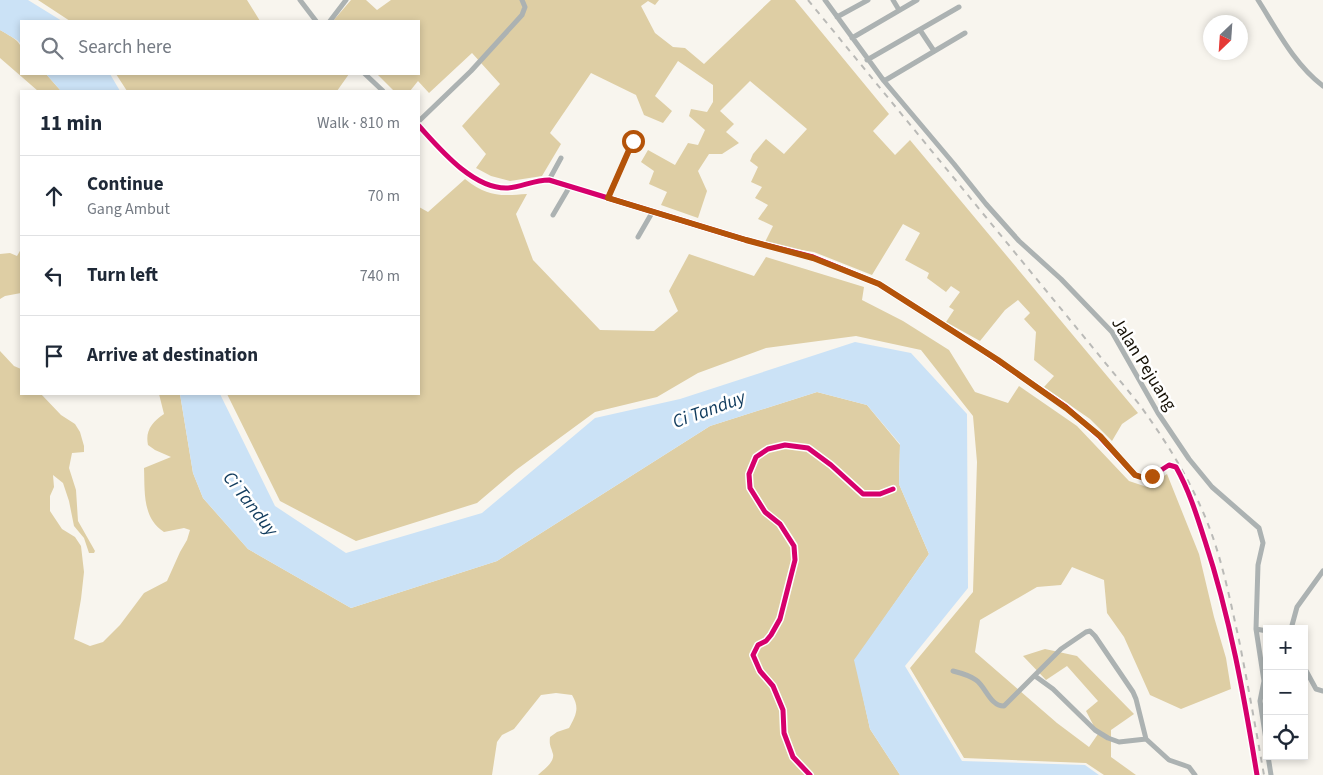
<!DOCTYPE html>
<meta charset="utf-8">
<style>
:root{--surface:#fff;--page:#f6f6f7;--text:#1f2937;--muted:#747a83;--line:#e0e1e3}
body{margin:0;font-family:"Source Sans 3",sans-serif;background:var(--page);color:var(--text)}
.controls{position:absolute;right:15px;bottom:15px;display:grid;overflow:hidden;border-radius:0px;box-shadow:0 2px 8px #0003}
.controls button{width:45px;height:45px;display:grid;place-items:center;padding:0;border:0;border-bottom:1px solid var(--line);background:var(--surface);color:var(--text);font:25px sans-serif}
.compass{position:absolute;left:1203px;top:15px;width:45px;height:45px;border-radius:50%;background:var(--surface);box-shadow:0 2px 8px #0003;rotate:205deg}
.stop{position:absolute;width:15px;height:15px;margin:-11px;border:4px solid #b45309;border-radius:50%;background:#fff}
.stop.end{background:#b45309;border-color:#fff;box-shadow:0 1px 5px #0008}
.list{margin:0;padding:0;list-style:none}
h2{display:flex;justify-content:space-between;align-items:center;height:65px;margin:0;padding:0 20px;font-size:21px}
h2 small{font-size:16px;font-weight:400;color:var(--muted)}
.list li{display:grid;grid-template-columns:32px 1fr auto;gap:15px;align-items:center;box-sizing:border-box;height:80px;padding:0 20px;border-top:1px solid var(--line)}
.list b{display:block;font-size:19px;white-space:nowrap}
.list p{margin:0;font-size:16px;white-space:nowrap;color:var(--muted)}
.list em{font-size:16px;font-style:normal;color:var(--muted)}
.icon{flex:none;width:28px;height:28px;fill:none;stroke:currentColor;stroke-width:2;stroke-linecap:round;stroke-linejoin:round}
.map{position:relative;flex:none;width:1323px;height:775px;overflow:hidden}
.search{position:absolute;background:var(--surface);box-shadow:0 2px 8px #0003;left:20px;top:20px;width:400px;height:55px;display:flex;align-items:center;gap:12px;box-sizing:border-box;padding:0 18px;border-radius:0px;color:var(--muted);font-size:19px}
.panel{position:absolute;background:var(--surface);box-shadow:0 2px 8px #0003;left:20px;top:90px;width:400px;height:305px;border-radius:0px}
.map>svg:first-child{display:block}
.forest{fill:#decea4}
.water{fill:#cbe2f6}
.lines{fill:none;stroke-linecap:round;stroke-linejoin:round}
.minor{stroke:#acb2b2;stroke-width:5}
.rail{stroke:#babab7;stroke-width:2;stroke-dasharray:6 6;stroke-linecap:butt}
.cycleway-casing{stroke:#fff;stroke-width:8}
.cycleway{stroke:#d6006c;stroke-width:5}
.route{stroke:#b45309;stroke-width:6}
.labels{text-anchor:middle;dominant-baseline:central;stroke-width:5;stroke-linejoin:round;paint-order:stroke}
.street-label{font-size:18px;fill:#151005;stroke:#fff}
.water-label{font-size:19px;font-style:italic;fill:#103b5d;stroke:#fff}
</style>
<div class="map">
<svg width="1323" height="775" viewBox="0 0 1323 775">
<rect width="100%" height="100%" fill="#f8f5ee"/>
<!-- forest -->
<path class="forest" d="M38,0H247L260,21H70Z
M351,0H366L377,10L391,0H659L655,5L648,1L641,6L655,33L673,47L685,48L704,64L771,0H795L889,114L873,131L895,155L910,140L1138,413L1122,424L1112,441L1090,419L1044,387L1054,376L1034,360L1036,332L1024,319L1030,313L1018,300L1005,310L980,341L946,322L954,310L949,307L960,292L951,286L946,292L927,278L929,273L905,260L920,233L903,224L872,275L814,252L788,248L765,242L773,226L758,219L768,205L755,198L762,187L751,182L758,167L750,161L753,154L766,139L784,154L807,129L750,81L720,111L734,124L726,132L739,143L722,154H709L698,171L707,191L698,218L661,205L667,192L649,184L654,171L641,162L648,150L675,165L688,143L698,145L705,130L689,116L691,109L707,112L713,102V85L678,61L655,96L672,111L663,123L644,115L636,95L591,73L550,133L561,144L542,176L510,181L491,176L476,168L486,154L462,126L500,84L472,53L429,93L418,81L410,91H394L377,74H419V21H333Z
M0,30C27,45 21,44 21,74H46L61,91H38L0,58Z
M116,74H349L337,91H127Z
M465,179C488,197 499,196 527,194L516,214L533,260L600,330L654,331L678,311L669,291L689,254L754,276L766,257L864,287L862,300L903,321L949,350L975,392L1008,403L1019,386L1077,426L1129,481L1147,487L1167,474L1199,554L1214,617L1226,658L1231,689L1181,709L1150,695L1124,637L1107,613L1104,580L1072,567L1061,585L1037,587L980,620L975,652L1057,723L1089,747L1098,734L1086,711L1098,701L1067,666L1046,680L1023,656L1045,649L1077,656L1134,714L1111,730V757L1136,775H1104L1086,763L964,758L910,668L973,592L977,462L973,416L921,350L856,336L766,348L698,373L657,397L595,412L516,470L477,503L356,541L280,501L227,394H419V207L428,212Z
M21,249V293L5,296L0,299V254L10,253L17,256Z
M0,351L14,366L21,369V394H41L61,415L75,424L80,432L84,446V452L72,453L69,468L76,490L78,521L95,551L94,553H89L84,538L74,526L69,501L63,483L53,475L54,487L50,496V511L62,529L75,537L81,546L84,572L81,599L74,639L90,646L103,642L120,625L144,593L167,581L180,552L187,540L190,530L184,528L164,532C142,518 145,491 144,468L171,457L155,450L148,445C145,431 152,422 164,414L159,394H180L193,473L203,498L248,549L351,608L497,561L710,426L817,392L867,405L900,445L899,484L929,554L855,660L870,729L900,775H538C543,770 555,762 553,754C551,746 549,746 550,737L557,732L569,728C576,715 580,708 572,695L556,693L541,695L514,729L502,735L497,742L492,775H0Z"/>
<!-- water -->
<path class="water" d="M0,0H28L62,21H21V44L17,40L0,30Z
M46,74H110L120,91H61Z
M855,342L911,353L967,414L968,588L905,666L962,761L1085,765L1099,775H900L870,729L854,660L929,554L899,484L900,444L867,405L817,392L710,426L497,561L351,608L248,549L203,498L193,473L180,394H220L275,506L346,553L482,513L595,418L680,399Z"/>
<g class="lines">
<!-- minor -->
<path class="minor" d="M300,0L316,21
M825,0L884,81L954,164L986,204L1019,241L1061,279L1112,332L1158,413L1189,459L1212,487L1259,528L1263,543L1258,565L1256,629L1264,681L1260,701L1267,746
M893,0L899,10
M1258,0C1277,30 1294,64 1323,86
M837,17L868,0
M330,21L346,0
M920,30L934,51
M852,38L917,0
M867,60L959,7
M365,74L383,91
M884,81L965,33
M419,121L471,71L522,15L525,7L522,0
M419,126C440,149 472,188 506,188C520,188 533,180 549,180L746,240L813,257L879,284L978,347L1066,407L1100,437L1135,475L1144,478L1152,476L1169,465L1176,467C1189,490 1197,516 1205,541C1230,617 1244,696 1257,775
M549,180L561,158
M608,198L633,141
M553,215L570,186
M638,237L653,211
M1256,629L1267,631
M1291,629L1297,607L1323,571
M1304,667L1316,689L1323,691
M953,671C961,673 969,675 976,680C986,687 990,706 1004,706L1061,649L1086,632L1090,631L1095,636L1133,692L1136,699L1146,739
M1035,676L1053,689L1095,730L1108,738L1119,742L1146,739L1169,760L1189,767L1195,775
M1268,756L1271,775
M810,775L793,757L784,733L783,710L773,686L760,671L753,655L758,645L766,641L771,635L780,619L795,560L794,546L780,524L765,512L750,488L749,474L756,457L768,449L785,445L808,448L831,465L863,494H880L893,489"/>
<!-- rail -->
<path class="rail" d="M808,0L1139,404C1166,441 1189,478 1206,519C1222,558 1230,600 1239,640C1248,685 1256,730 1264,775"/>
<!-- cycleway casing -->
<g class="cycleway-casing">
<path id="cycleway" d="M419,126C440,149 472,188 506,188C520,188 533,180 549,180L746,240L813,257L879,284L978,347L1066,407L1100,437L1135,475L1144,478L1152,476L1169,465L1176,467C1189,490 1197,516 1205,541C1230,617 1244,696 1257,775
M810,775L793,757L784,733L783,710L773,686L760,671L753,655L758,645L766,641L771,635L780,619L795,560L794,546L780,524L765,512L750,488L749,474L756,457L768,449L785,445L808,448L831,465L863,494H880L893,489"/>
</g>
<!-- cycleway -->
<use href="#cycleway" class="cycleway"/>
</g>
<g class="lines">
<!-- route -->
<path class="route" d="M633,141L608,198L746,240L813,258L879,284L998,360L1066,408L1100,436L1135,475L1144,478L1152,476"/>
</g>
<g class="labels">
<!-- street labels -->
<g class="street-label">
<text transform="translate(1144 364) rotate(58)">Jalan Pejuang</text>
</g>
<!-- water labels -->
<g class="water-label">
<text transform="translate(709 410) rotate(-20)">Ci Tanduy</text>
<text transform="translate(250 504) rotate(52)">Ci Tanduy</text>
</g>
</g>
</svg>
<div class="controls">
<button>+</button>
<button>−</button>
<button><svg class="icon" aria-label="locate" viewBox="0 0 24 24"><circle cx="12" cy="12" r="6"/><path d="M12 2v4M12 18v4M2 12h4M18 12h4"/></svg></button>
</div>
<svg class="compass" viewBox="-18 -18 36 36"><path d="M0-13l5 13h-10z" fill="#e53935"/><path d="M0 13l5-13h-10z" fill="#747a83"/></svg>
<div class="stop" style="left:633px;top:141px"></div>
<div class="stop end" style="left:1152px;top:476px"></div>
<div class="search"><svg class="icon" aria-label="search" viewBox="0 0 24 24"><circle cx="10" cy="10" r="6"/><path d="M15 15l6 6"/></svg>Search here</div>
<section class="panel">
<h2>11 min<small>Walk · 810 m</small></h2>
<ul class="list">
<li><svg class="icon" aria-label="ahead" viewBox="0 0 24 24"><path d="M12 20V5M6 11l6-6 6 6"/></svg><div><b>Continue</b><p>Gang Ambut</p></div><em>70 m</em></li>
<li><svg class="icon" aria-label="left" viewBox="0 0 24 24"><path d="M17 20v-9H6M10 6l-5 5 5 5"/></svg><div><b>Turn left</b></div><em>740 m</em></li>
<li><svg class="icon" aria-label="arrive" viewBox="0 0 24 24"><path d="M6 21V4h12l-3 4 3 4H6"/></svg><div><b>Arrive at destination</b></div></li>
</ul>
</section>
</div>
